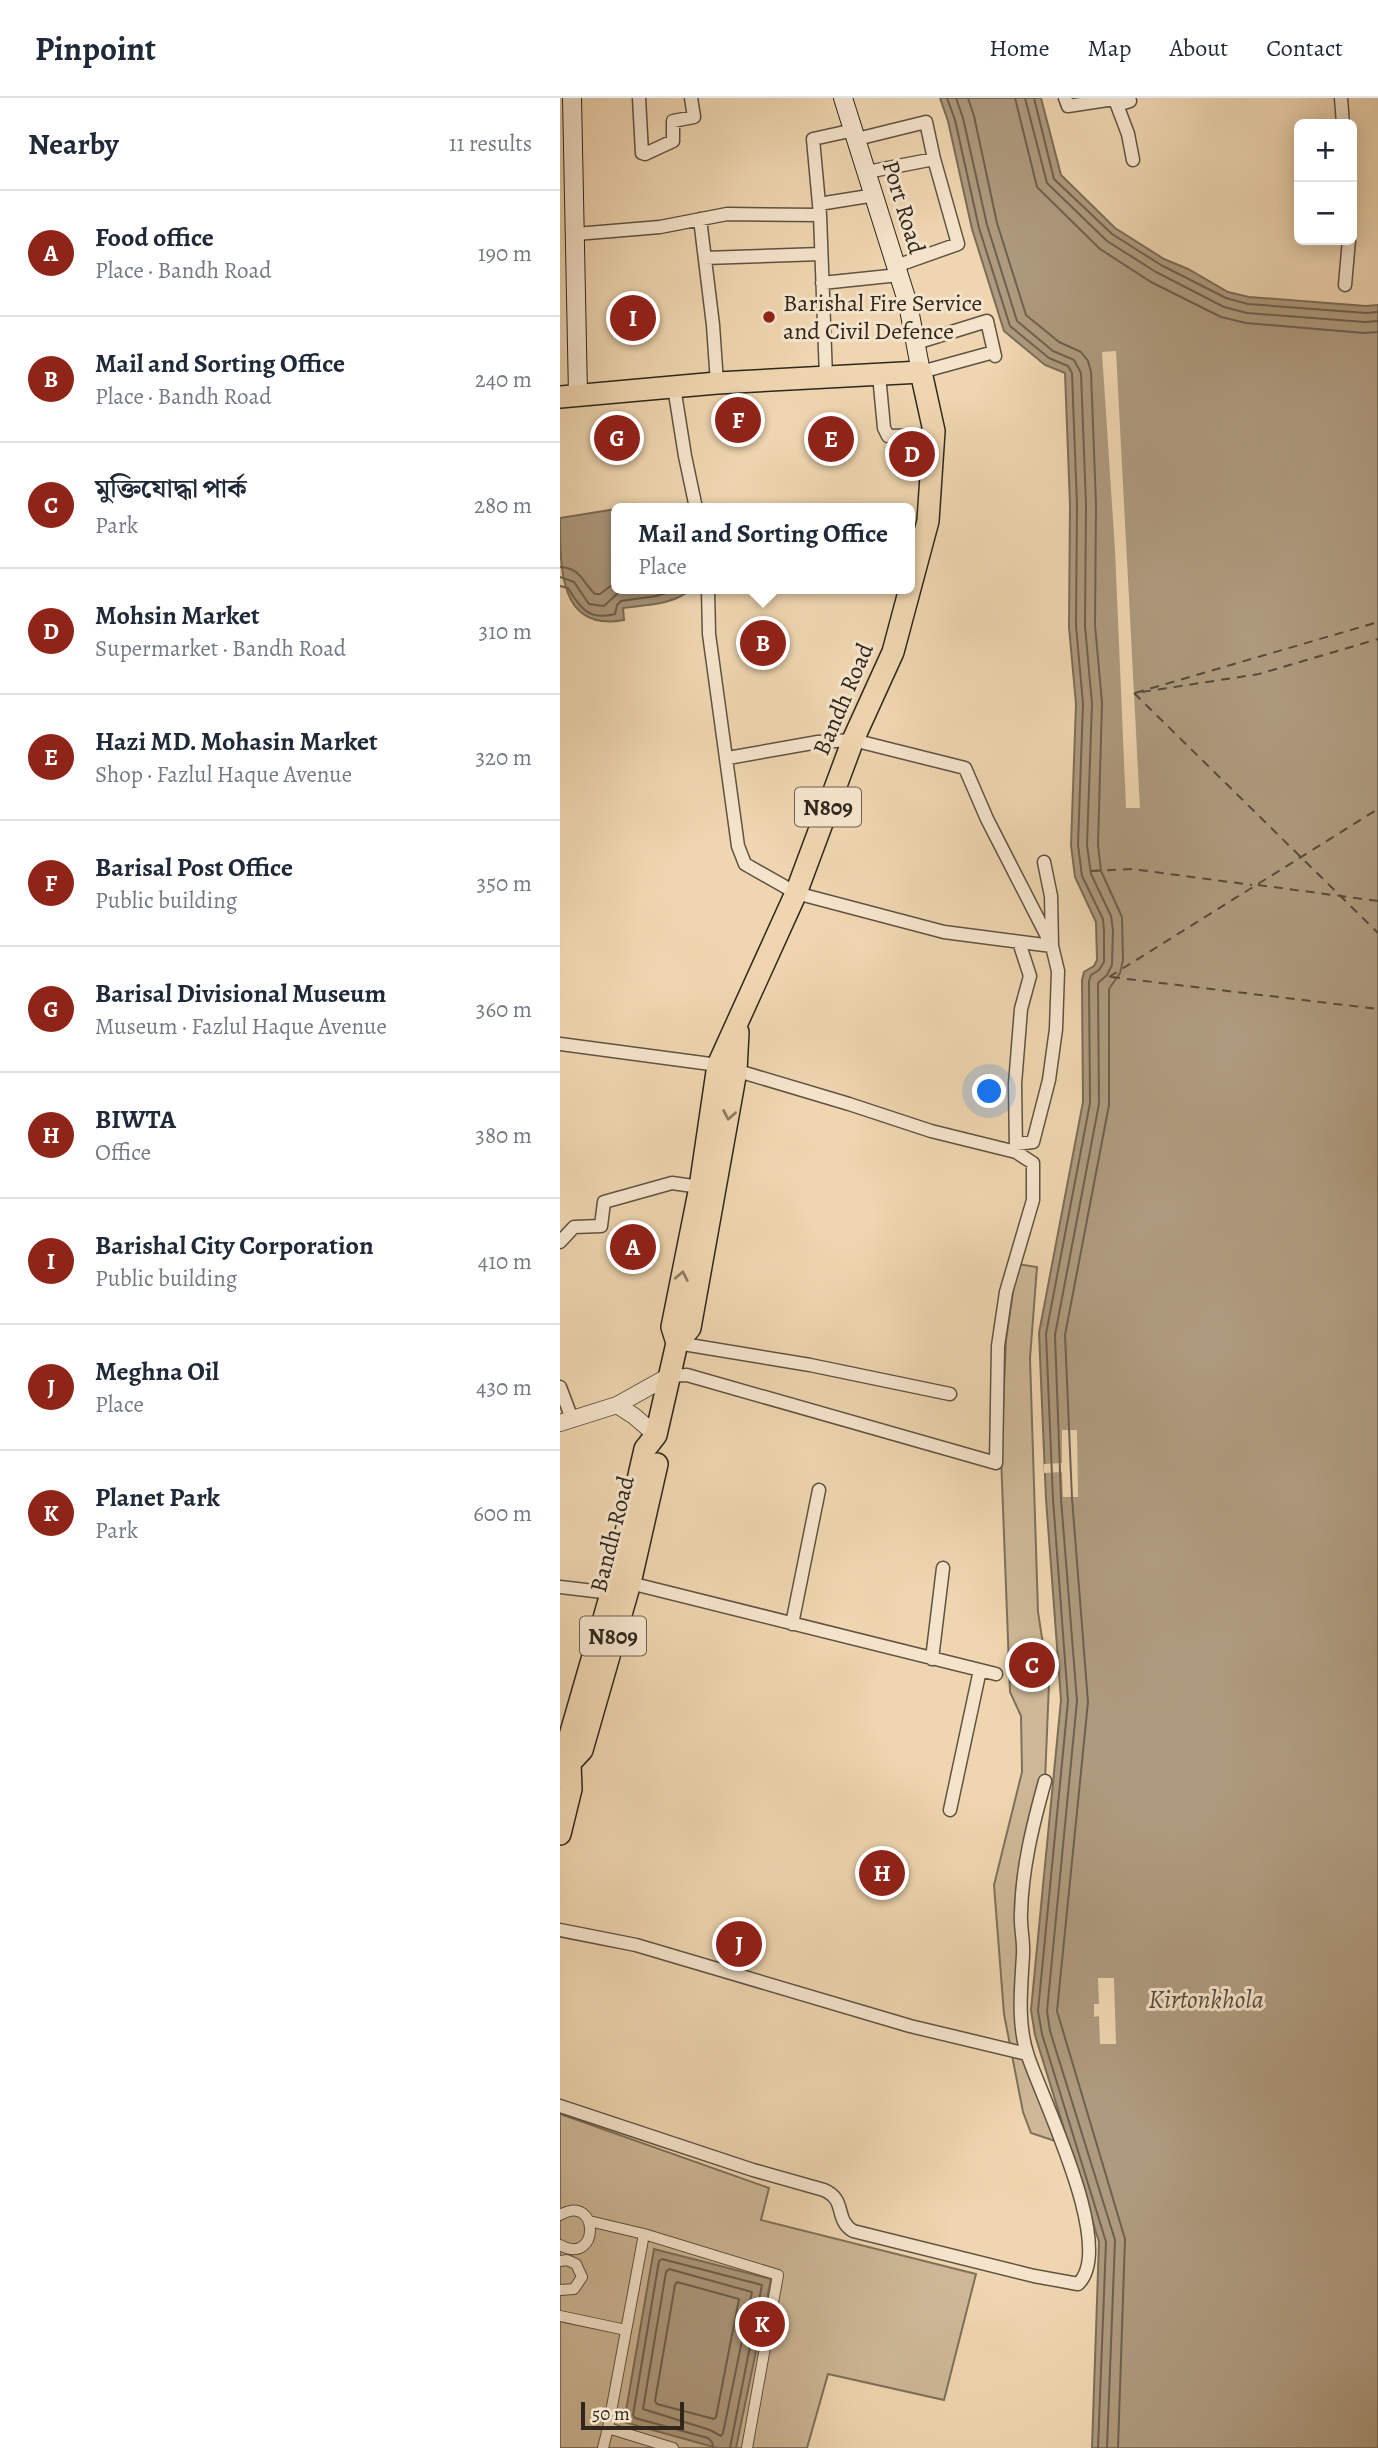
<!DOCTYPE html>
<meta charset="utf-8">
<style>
:root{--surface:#fff;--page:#f2f2f3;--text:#1f2937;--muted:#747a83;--line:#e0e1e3;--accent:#8f2418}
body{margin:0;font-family:Alegreya,"Noto Serif Bengali",serif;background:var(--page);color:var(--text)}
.controls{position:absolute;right:21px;top:21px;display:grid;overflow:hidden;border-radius:10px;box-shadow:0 4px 18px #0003}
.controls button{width:63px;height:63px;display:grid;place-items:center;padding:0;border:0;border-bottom:2px solid var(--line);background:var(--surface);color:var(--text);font:35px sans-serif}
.scale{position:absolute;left:21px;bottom:18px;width:103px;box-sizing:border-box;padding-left:7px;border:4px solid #2f271d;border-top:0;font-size:19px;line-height:24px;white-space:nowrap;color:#2f271d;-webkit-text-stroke:5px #f5e4cc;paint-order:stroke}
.you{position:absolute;left:430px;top:994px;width:24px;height:24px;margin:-18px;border:5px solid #fff;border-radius:50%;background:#1a73e8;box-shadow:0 0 0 10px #1a73e833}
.badge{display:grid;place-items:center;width:46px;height:46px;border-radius:50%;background:var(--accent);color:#fff;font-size:23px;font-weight:700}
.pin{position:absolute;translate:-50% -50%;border:4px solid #fff;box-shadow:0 2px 7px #0006}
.popup{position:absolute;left:51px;top:405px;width:304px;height:91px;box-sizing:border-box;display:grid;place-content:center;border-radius:10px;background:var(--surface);filter:drop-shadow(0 2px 5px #0005);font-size:23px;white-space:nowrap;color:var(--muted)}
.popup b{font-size:26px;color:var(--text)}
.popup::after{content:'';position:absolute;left:50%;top:100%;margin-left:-14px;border:14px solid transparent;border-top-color:var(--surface)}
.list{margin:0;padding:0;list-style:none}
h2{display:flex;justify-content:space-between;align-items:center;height:91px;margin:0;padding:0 28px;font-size:30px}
h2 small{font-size:23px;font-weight:400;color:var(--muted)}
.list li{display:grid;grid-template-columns:46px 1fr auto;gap:21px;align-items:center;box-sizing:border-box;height:126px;padding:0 28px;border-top:2px solid var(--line)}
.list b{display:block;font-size:26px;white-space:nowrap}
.list p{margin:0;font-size:23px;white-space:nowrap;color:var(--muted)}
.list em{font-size:23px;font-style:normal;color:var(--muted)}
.map{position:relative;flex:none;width:818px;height:2350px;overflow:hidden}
header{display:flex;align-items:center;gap:42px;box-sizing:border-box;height:98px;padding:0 35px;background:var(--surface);border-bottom:2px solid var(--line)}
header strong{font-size:33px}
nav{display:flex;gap:38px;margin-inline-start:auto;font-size:24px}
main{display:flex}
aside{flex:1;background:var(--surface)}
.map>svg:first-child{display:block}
.green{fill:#ceb897;stroke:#7e705a;stroke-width:2}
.water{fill:#ae9a7e;stroke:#7b6c57;stroke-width:2}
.pier{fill:#efd6b0}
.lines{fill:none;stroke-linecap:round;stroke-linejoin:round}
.shore{stroke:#6e604e;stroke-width:2}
.ferry{stroke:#554a3a;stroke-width:2;stroke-dasharray:9 7;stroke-linecap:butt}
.pedestrian-casing{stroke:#5f5342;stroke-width:12}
.minor-casing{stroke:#5f5342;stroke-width:15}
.tertiary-casing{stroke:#5f5342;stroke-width:18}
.secondary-casing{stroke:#2f271d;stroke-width:20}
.primary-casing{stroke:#2f271d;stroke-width:24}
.trunk-casing{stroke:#2f271d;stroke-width:24}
.pedestrian{stroke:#f5e4cc;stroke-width:10}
.minor{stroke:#f5e4cc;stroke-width:12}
.tertiary{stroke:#f5e4cc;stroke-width:16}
.secondary{stroke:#f5e4cc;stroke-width:18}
.primary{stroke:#efd6b0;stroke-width:21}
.trunk{stroke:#efd6b0;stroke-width:21}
.oneway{stroke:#8f7e66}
.poi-dot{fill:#8f2418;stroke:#f5e4cc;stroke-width:2.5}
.labels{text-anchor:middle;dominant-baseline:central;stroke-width:6;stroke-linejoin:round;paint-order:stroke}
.shield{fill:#f5e4cc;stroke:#6a6052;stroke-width:2}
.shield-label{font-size:23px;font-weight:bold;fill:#2f271d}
.street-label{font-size:24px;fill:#2f271d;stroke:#f5e4cc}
.poi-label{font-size:24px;fill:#2f271d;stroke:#f5e4cc;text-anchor:start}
.water-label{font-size:26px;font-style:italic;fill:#554a3a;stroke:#f5e4cc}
</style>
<header>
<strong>Pinpoint</strong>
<nav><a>Home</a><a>Map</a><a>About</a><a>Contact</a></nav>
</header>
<main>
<aside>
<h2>Nearby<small>11 results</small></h2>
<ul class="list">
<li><span class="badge">A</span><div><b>Food office</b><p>Place · Bandh Road</p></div><em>190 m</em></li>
<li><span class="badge">B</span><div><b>Mail and Sorting Office</b><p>Place · Bandh Road</p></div><em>240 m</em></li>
<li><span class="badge">C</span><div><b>মুক্তিযোদ্ধা পার্ক</b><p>Park</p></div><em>280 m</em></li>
<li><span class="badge">D</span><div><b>Mohsin Market</b><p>Supermarket · Bandh Road</p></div><em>310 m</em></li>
<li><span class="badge">E</span><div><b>Hazi MD. Mohasin Market</b><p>Shop · Fazlul Haque Avenue</p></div><em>320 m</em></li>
<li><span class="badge">F</span><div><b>Barisal Post Office</b><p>Public building</p></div><em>350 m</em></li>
<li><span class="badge">G</span><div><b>Barisal Divisional Museum</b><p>Museum · Fazlul Haque Avenue</p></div><em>360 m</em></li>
<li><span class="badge">H</span><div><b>BIWTA</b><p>Office</p></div><em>380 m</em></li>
<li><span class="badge">I</span><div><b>Barishal City Corporation</b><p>Public building</p></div><em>410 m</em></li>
<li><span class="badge">J</span><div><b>Meghna Oil</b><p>Place</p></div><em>430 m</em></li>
<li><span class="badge">K</span><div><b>Planet Park</b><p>Park</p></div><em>600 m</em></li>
</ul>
</aside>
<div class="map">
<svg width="818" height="2350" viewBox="0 0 818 2350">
<rect width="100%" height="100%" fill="#efd6b0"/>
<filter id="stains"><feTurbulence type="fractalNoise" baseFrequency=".00286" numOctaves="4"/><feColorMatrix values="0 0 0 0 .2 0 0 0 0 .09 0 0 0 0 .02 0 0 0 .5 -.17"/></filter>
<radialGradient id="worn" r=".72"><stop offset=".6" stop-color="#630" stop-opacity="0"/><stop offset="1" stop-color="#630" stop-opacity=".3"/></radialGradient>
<!-- green -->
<path class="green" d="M457,1166L477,1169L470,1260L478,1514L489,1585L485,1683L473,1705L457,1906L495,2043L471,2035L463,2014L444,1916L434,1787L462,1674L461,1618L450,1594L441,1358L446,1242Z
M0,2016L209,2090L201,2122L416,2176L384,2302L268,2276L247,2350H0Z"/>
<!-- water -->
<path class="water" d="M380,0H481L501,77L555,130L604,161L628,171L668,194L689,199L806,208L818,207V2350H532L539,2144L475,1937L471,1912L501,1602L486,1401L479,1235L523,1004L522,882L524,874L534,868L537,862L536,824L515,779L511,747L516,606L509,529L510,407L505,275L485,267L444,233L412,131L388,23Z
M56,411V491H130C116,507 83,507 63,510L64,522C0,534 0,473 0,420Z
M94,2151L211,2181L176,2350H157L64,2324Z"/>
<!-- pier -->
<path class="pier" d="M556,253L580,710H566L555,452L542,254Z
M502,1332H517L518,1399H503L502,1374L484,1375V1366L502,1365Z
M538,1880H554L556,1946H540L539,1918L534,1919V1906H539Z"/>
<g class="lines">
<!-- shore -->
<path class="shore" d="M387,0L395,22L419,130L450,228L489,260L508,268L512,275L517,407L516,528L523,606L518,747L522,778L543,821L544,833V864L539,872L531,877L529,883L530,1005L486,1236L493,1401L508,1603L478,1913L482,1936L546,2144L538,2350
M396,0L403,20L427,127L457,223L493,253L514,262L521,275L526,407L525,528L532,606L527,747L531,776L551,818L553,832L552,867L547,877L538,885L539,1006L495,1237L501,1401L517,1603L487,1913L490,1933L555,2142L547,2350
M408,0L414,18L437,125L466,217L499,244L521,254L528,263L531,274L536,406L535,527L542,605L538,747L541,773L562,819L563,862L560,875L549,891V1007L505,1237L512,1400L528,1604L497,1913L565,2141L558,2350
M455,0L477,89L540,151L591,184L661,219L686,225L804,235L818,234
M465,0L487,85L547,143L596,174L664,209L687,215L805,224L818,223
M474,0L494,81L552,136L601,167L666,200L688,206L806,215L818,214
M0,469C21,470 22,484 35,496H40L56,484
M0,479L14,484L29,506L44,508L58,495L87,491
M0,488L8,490C20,510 29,523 55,516L57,507L61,503L96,498L120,491
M109,2171L192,2194L163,2335L161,2338L150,2332L83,2311L106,2174Z
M117,2184L179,2201L156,2319L154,2321L97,2306L95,2303L115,2187Z
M153,2350L152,2344L148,2340L75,2320L73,2317L99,2163L102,2161L202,2187L170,2350"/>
<!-- ferry -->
<path class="ferry" d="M582,594L699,576L818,541
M574,595L818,835
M575,595L818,524
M531,773L572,771L692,787
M698,787L818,803
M549,879L818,711
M551,879L818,911"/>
<!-- pedestrian casing -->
<g class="pedestrian-casing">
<path id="pedestrian" d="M0,2117C40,2094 40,2169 0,2147
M29,2123L84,2136
M0,2163L7,2162L16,2166L22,2179L14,2191L0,2192
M0,2218L66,2232
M43,2350L48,2330
M113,2350L48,2330L84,2136L218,2177L187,2350"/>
</g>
<!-- minor casing -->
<g class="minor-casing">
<path id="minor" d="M79,0L82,55L85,56L113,43V23L134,19L131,0
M505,0L508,8L554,1L557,7L570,3L569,0
M781,0L783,26
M557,7L568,36L573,62
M297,41L366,24L374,61L398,146L336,168
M307,74L374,61
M259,106L315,97
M140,121L153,227L157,285
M16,136L100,129L167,116L260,117
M145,160L261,156
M262,185L339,177
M785,187L789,142
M356,245L427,223L435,258
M361,274L434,254
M319,277L324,330L328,338L373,337
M266,279L260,117L253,41L294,32
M114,289L125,358L136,410
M148,491L149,536L178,748L185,766L236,795L384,834L492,848
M168,660L258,644L293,642L405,670L427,721L492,848
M0,946L158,967L289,1006L371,1033L456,1054L473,1065V1102L446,1194L438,1248L436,1365L127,1277L109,1278
M456,1046L473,1044L489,982L496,931L498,873L492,848L491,798L484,764
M456,1053L455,986L461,911L470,878L459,844
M0,1144L14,1129L41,1128L44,1104L112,1085L140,1089
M117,1245L250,1267L390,1296
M0,1289L12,1321
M70,1485L436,1576
M0,1489L51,1495
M232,1526L259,1392
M372,1561L383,1470
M390,1712L420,1572
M0,1832L76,1847L350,1928L467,1956
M0,2008L193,2072L264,2092C287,2102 274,2121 293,2133L474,2178L518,2186C557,2150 482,2001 468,1958C457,1927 461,1890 463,1857C464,1843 460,1829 461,1815C462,1770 473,1726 485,1683"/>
</g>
<!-- tertiary casing -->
<g class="tertiary-casing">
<path id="tertiary" d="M57,1307L74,1318L96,1337
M0,1325L57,1307L109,1278"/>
</g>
<!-- secondary casing -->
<g class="secondary-casing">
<path id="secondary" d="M12,0L18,297
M283,0L348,206L361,274"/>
</g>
<!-- primary casing -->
<g class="primary-casing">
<path id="primary" d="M0,299L157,285L361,274"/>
</g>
<!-- trunk casing -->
<g class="trunk-casing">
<path id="trunk" d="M117,1245L112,1229L140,1089L158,967L236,795L293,642L333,554L368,423L374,333L361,274
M0,1680L10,1665L7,1648L55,1482L85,1351L96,1337L117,1245L130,1230L176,973L178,934
M0,1736L11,1691L10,1665L22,1652L70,1485L97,1366"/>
</g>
<!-- pedestrian -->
<use href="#pedestrian" class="pedestrian"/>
<!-- minor -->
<use href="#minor" class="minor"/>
<!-- tertiary -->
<use href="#tertiary" class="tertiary"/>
<!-- secondary -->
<use href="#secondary" class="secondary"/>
<!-- primary -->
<use href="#primary" class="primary"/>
<!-- trunk -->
<use href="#trunk" class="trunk"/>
</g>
<!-- one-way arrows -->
<defs><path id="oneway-chevron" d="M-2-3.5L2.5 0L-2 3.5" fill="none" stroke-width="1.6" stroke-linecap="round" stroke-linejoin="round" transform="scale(1.75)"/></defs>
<g class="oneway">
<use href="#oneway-chevron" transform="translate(169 1017) rotate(100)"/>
<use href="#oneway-chevron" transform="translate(122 1178) rotate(-79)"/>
</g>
<!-- markers -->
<circle class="poi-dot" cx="209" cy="219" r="7"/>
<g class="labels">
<!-- shield labels -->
<g class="shield">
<rect x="235" y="689.5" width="66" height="39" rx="5"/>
<rect x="20" y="1518.5" width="66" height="39" rx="5"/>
</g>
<g class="shield-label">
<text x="268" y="709">N809</text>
<text x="53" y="1538">N809</text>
</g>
<!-- street labels -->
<g class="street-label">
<text transform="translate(344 109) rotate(73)">Port Road</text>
<text transform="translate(283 601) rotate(-67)">Bandh Road</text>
<text transform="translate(52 1436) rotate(-76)">Bandh Road</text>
</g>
<!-- poi labels -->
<g class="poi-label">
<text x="223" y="205">Barishal Fire Service<tspan x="223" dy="28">and Civil Defence</tspan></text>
</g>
<!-- water labels -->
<g class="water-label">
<text x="646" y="1901">Kirtonkhola</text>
</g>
</g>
<rect width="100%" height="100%" filter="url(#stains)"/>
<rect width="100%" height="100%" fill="url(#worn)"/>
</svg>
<div class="controls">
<button>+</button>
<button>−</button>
</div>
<div class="scale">50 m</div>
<div class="you"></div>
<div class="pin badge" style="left:73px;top:1149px">A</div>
<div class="pin badge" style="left:203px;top:545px">B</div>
<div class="popup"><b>Mail and Sorting Office</b>Place</div>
<div class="pin badge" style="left:472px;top:1567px">C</div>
<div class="pin badge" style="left:352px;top:356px">D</div>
<div class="pin badge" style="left:271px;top:341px">E</div>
<div class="pin badge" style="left:178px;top:322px">F</div>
<div class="pin badge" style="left:57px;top:340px">G</div>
<div class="pin badge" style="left:322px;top:1775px">H</div>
<div class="pin badge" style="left:73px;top:220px">I</div>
<div class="pin badge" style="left:179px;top:1846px">J</div>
<div class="pin badge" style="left:202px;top:2226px">K</div>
</div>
</main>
